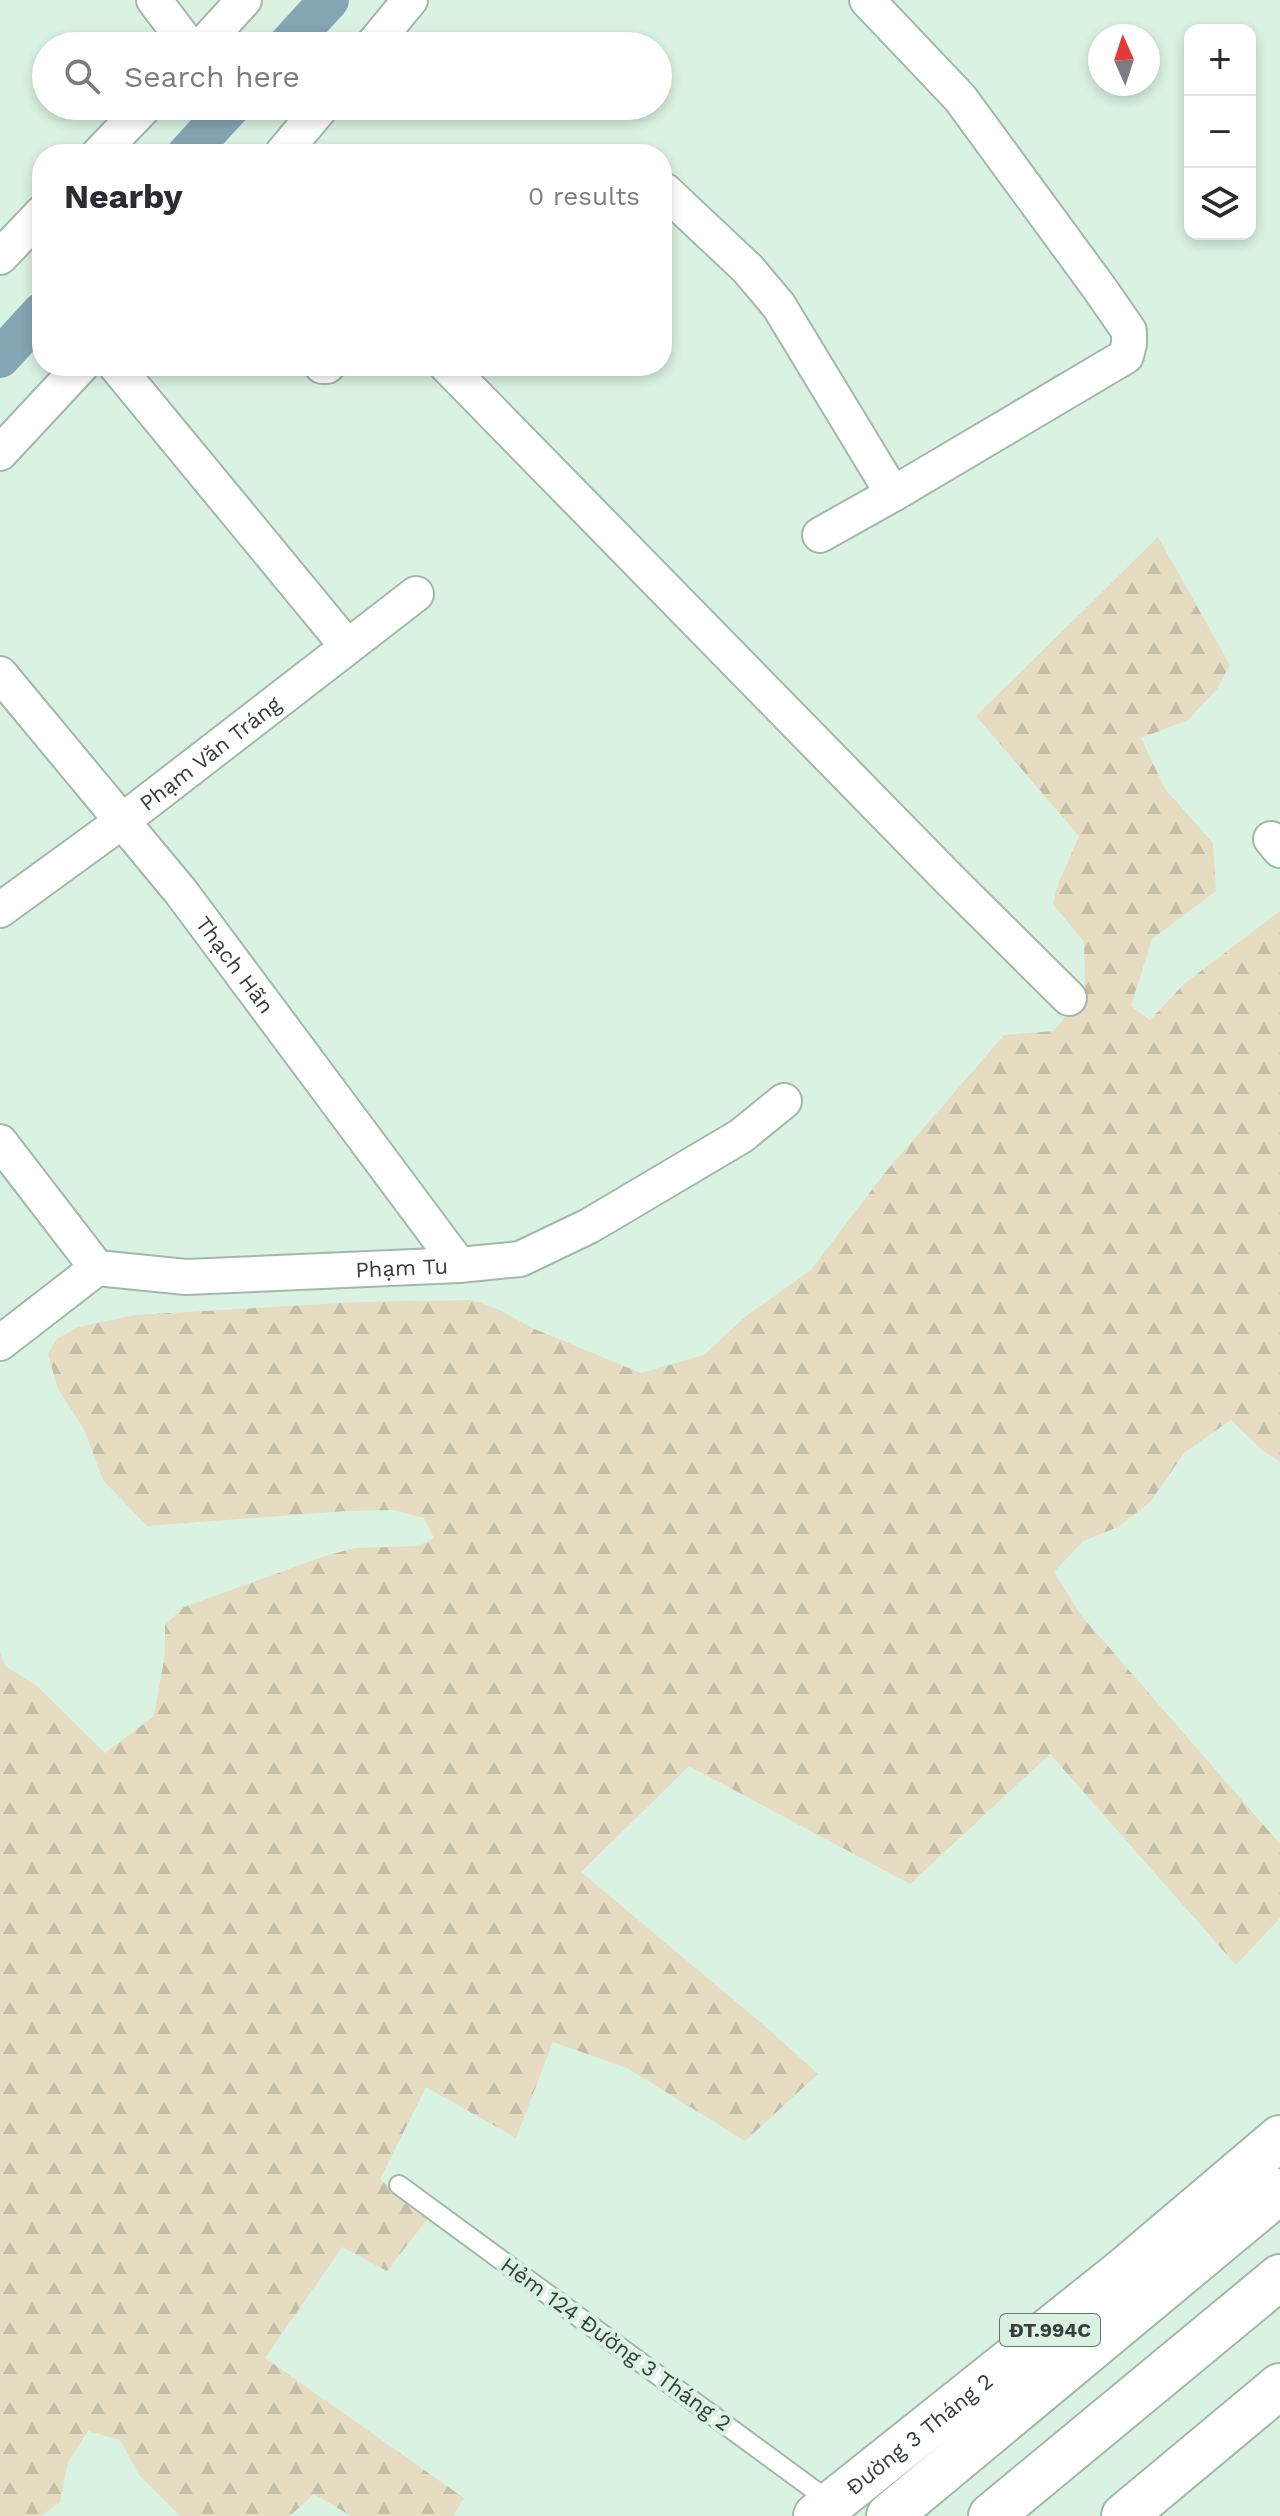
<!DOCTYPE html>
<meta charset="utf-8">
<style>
:root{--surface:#fff;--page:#f7f7f7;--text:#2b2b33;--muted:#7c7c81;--line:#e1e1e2}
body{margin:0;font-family:"Work Sans",sans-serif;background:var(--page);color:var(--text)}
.controls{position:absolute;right:24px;top:24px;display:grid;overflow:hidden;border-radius:16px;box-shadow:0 4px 12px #0003}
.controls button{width:72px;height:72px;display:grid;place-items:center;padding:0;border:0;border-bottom:2px solid var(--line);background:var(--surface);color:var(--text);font:40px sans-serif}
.compass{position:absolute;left:1088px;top:24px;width:72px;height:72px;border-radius:50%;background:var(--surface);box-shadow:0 4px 12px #0003;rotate:357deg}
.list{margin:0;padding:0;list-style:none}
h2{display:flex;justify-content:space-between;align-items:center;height:104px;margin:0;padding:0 32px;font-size:34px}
h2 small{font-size:26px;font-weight:400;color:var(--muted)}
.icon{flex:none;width:44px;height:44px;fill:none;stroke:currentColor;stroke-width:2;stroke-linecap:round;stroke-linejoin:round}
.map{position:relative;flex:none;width:1280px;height:2516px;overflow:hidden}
.search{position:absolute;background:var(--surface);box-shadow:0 4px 12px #0003;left:32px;top:32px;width:640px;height:88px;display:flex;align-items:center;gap:20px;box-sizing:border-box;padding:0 28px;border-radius:44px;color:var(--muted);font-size:30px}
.panel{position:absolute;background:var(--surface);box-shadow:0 4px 12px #0003;left:32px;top:144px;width:640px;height:232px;border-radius:32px}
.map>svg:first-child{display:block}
.forest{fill:url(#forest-firs)}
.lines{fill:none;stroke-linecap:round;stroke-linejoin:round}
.canal{stroke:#83a5b4;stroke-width:40}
.service-casing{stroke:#a1b8aa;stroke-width:22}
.minor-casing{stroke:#a1b8aa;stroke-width:38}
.primary-casing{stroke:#a1b8aa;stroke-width:48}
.service{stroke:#fff;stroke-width:18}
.minor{stroke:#fff;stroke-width:34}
.primary{stroke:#fff;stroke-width:44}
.labels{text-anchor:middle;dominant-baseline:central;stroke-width:8;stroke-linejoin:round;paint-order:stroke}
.shield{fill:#daf2e2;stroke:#67756c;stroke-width:2}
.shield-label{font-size:20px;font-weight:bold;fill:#363f39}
.street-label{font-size:22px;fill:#363f39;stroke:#daf2e2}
</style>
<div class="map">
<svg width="1280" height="2516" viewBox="0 0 1280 2516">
<defs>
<pattern id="forest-firs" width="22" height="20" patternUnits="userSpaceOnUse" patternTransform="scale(2)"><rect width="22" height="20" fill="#e5dcc2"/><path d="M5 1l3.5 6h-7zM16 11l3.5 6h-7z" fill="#c5bea7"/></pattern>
</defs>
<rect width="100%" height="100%" fill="#daf2e2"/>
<!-- forest -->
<path class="forest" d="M1158,537L1230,665L1217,689L1188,720L1141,738L1165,789L1213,843L1216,891L1152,939L1131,1006L1150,1020L1185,983L1280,911V1462L1262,1450L1231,1420L1185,1452L1150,1502L1118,1527L1083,1541L1054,1572L1080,1614L1280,1844V1918L1236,1965L1050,1754L910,1884L689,1766L581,1872L766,2027L818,2074L745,2141L627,2068L553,2042L516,2138L426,2087L380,2179L428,2218L387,2271L342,2247L265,2358L464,2498L453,2516H351L314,2494L290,2516H180L139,2475L120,2440L88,2431L68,2462L60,2502L41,2516H0V1652L5,1666L38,1687L105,1753L154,1716L165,1654V1625L184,1607L325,1556L355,1548L418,1546L434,1538L424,1518L394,1510L346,1511L147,1526L103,1480L84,1429L58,1389L48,1354L57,1339L78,1327L136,1315L359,1302L472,1300L500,1310L532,1328L641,1373L704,1355L746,1316L811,1270L883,1175L1004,1035L1054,1031L1085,992L1084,942L1053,904L1057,887L1079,836L976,716Z"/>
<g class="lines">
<!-- canal -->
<path class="canal" d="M287,46L329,0
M187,154L231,106
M0,358L42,312"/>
<!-- service casing -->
<g class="service-casing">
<path id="service" d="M399,2185L832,2503"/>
</g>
<!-- minor casing -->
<g class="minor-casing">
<g id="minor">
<path d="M154,0L189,46"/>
<path d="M202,46L244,0"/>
<path d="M372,46L410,0"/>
<path d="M99,154L145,106"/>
<path d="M282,154L322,106"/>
<path d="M665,191L748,269L779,306L893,494"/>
<path d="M0,257L42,213"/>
<path d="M116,366L347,646"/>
<path d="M322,366H327"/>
<path d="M447,366L951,881L1069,998"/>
<path d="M0,453L81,366"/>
<path d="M820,535L893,494L1126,356L1129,344V331L1100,289L960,98L867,0"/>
<path id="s1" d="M0,674L181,892L459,1265"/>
<path d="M1271,839L1280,850"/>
<path id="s2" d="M0,910L121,822L416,594"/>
<path d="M0,1142L97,1268"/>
<path id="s3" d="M0,1343L97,1268L186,1277L459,1265L520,1259L589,1226L741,1136L784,1101"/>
</g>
</g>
<!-- primary casing -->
<g class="primary-casing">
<g id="primary">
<path id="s4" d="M816,2516L1122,2272L1280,2138"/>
<path d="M889,2516L1280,2191"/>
<path d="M991,2516L1280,2277"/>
<path d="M1124,2516L1280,2386"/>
</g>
</g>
<!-- service -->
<use href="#service" class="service"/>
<!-- minor -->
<use href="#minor" class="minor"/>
<!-- primary -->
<use href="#primary" class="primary"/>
</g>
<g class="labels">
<!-- shield labels -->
<rect class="shield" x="1000" y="2314" width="100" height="32" rx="6"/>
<g class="shield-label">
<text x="1050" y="2330">ĐT.994C</text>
</g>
<!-- street labels -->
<g class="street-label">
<text stroke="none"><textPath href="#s2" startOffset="262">Phạm Văn Tráng</textPath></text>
<text stroke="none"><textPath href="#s1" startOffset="374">Thạch Hãn</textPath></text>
<text stroke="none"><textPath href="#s3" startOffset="428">Phạm Tu</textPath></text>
<text transform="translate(616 2344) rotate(36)">Hẻm 124 Đường 3 Tháng 2</text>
<text stroke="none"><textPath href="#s4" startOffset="132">Đường 3 Tháng 2</textPath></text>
</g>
</g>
</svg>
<div class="controls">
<button>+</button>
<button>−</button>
<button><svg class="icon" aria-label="layers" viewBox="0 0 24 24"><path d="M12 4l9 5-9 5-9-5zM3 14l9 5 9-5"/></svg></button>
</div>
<svg class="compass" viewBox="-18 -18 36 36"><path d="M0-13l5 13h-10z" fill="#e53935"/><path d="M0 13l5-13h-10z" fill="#7c7c81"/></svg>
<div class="search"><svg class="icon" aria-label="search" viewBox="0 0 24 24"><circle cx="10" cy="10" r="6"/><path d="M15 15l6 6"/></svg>Search here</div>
<section class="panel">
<h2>Nearby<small>0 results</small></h2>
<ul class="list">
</ul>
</section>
</div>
